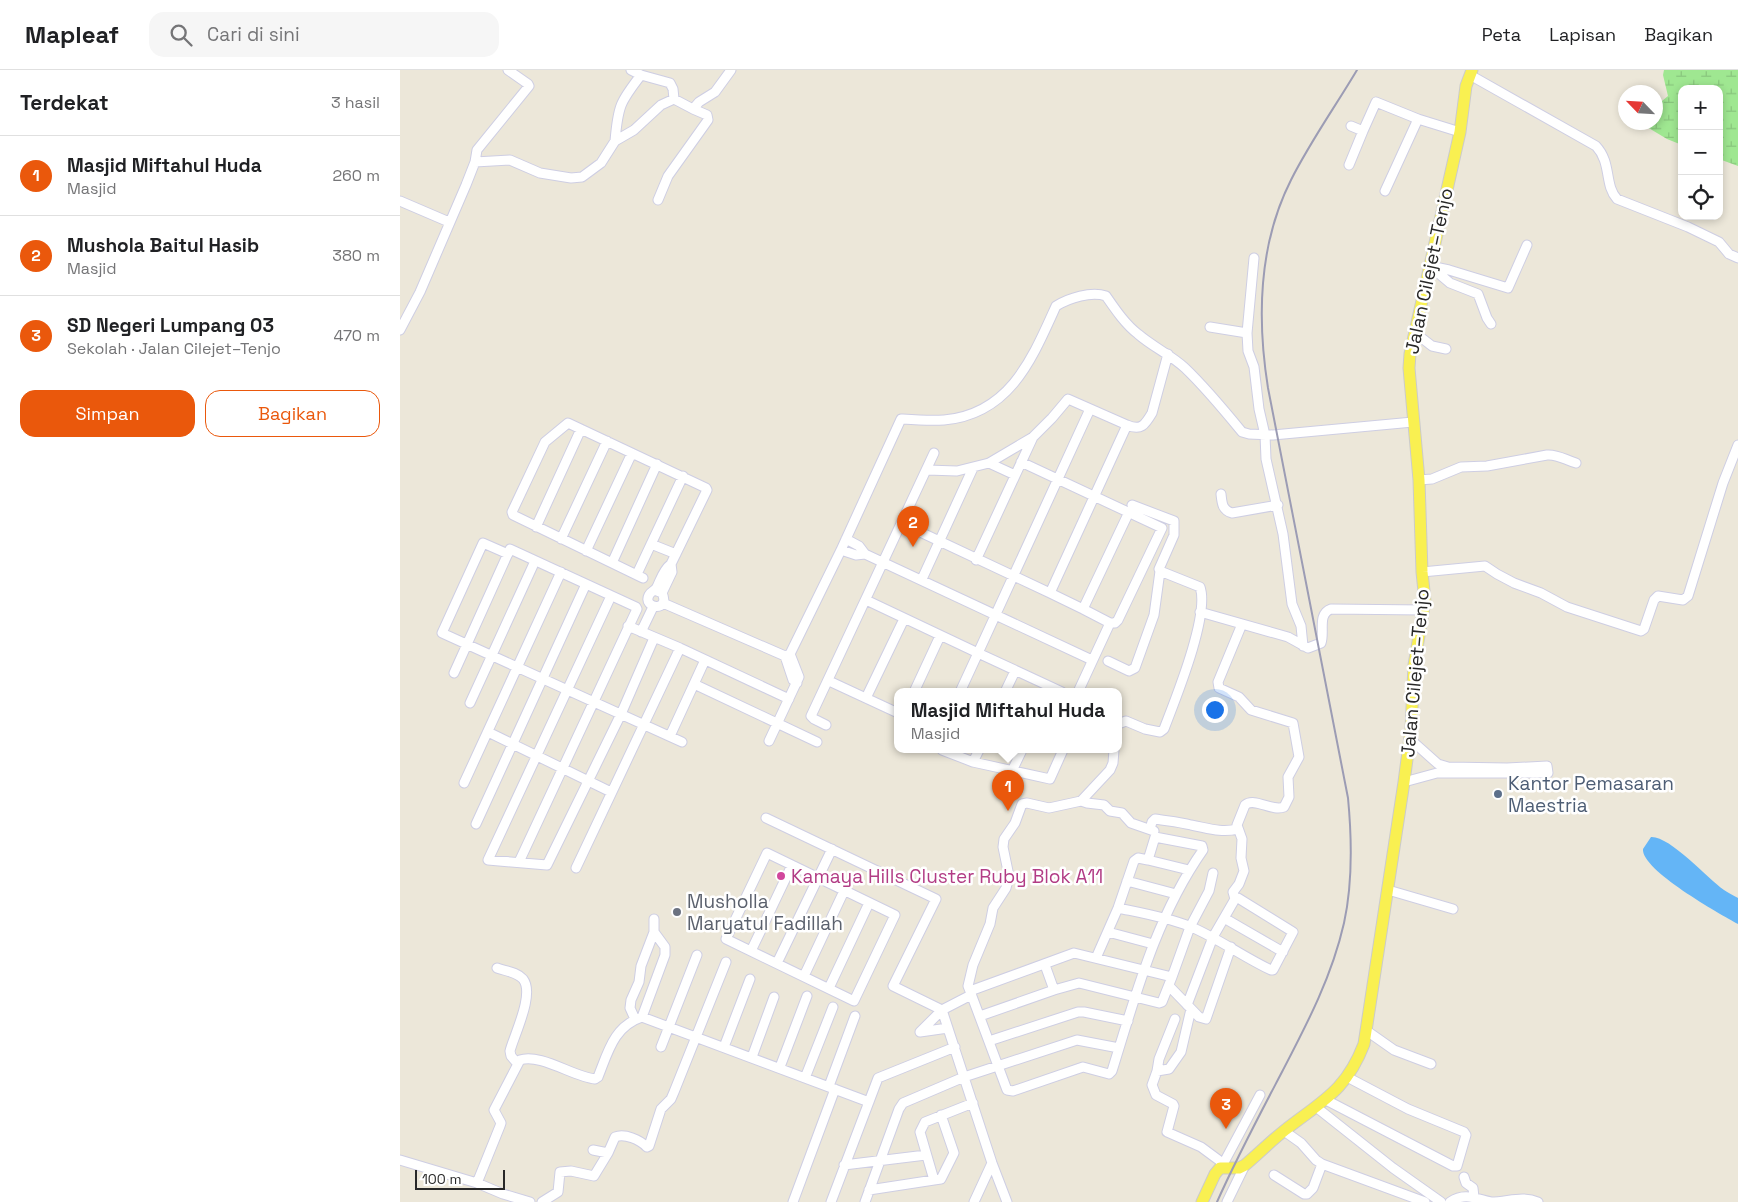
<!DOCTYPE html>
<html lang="id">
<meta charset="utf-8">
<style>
:root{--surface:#fff;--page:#f6f6f6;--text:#202124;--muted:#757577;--line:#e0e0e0;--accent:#ea580c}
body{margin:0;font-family:"Space Grotesk",sans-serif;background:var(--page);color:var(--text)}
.controls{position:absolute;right:15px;top:15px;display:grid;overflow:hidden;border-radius:10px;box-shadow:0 2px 8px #0003}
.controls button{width:45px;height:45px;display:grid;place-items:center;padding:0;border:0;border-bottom:1px solid var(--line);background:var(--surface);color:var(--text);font:25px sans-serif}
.compass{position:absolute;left:1218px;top:15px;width:45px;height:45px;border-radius:50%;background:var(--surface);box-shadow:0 2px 8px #0003;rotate:295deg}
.scale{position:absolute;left:15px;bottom:12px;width:90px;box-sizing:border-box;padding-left:5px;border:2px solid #282828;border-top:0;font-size:14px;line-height:18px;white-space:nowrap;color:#282828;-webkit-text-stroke:4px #fff;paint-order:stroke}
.you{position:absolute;left:814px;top:639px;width:18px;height:18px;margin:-12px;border:4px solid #fff;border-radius:50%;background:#1a73e8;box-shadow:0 0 0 8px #1a73e833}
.badge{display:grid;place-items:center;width:32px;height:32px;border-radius:50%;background:var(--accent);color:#fff;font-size:16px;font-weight:700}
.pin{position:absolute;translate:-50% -41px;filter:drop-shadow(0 1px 2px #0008)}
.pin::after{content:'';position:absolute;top:26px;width:18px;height:15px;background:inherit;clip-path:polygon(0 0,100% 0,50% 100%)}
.popup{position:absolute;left:494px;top:618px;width:228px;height:65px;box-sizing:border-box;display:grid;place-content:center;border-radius:10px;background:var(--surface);filter:drop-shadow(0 1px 4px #0005);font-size:16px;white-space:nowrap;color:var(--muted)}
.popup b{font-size:19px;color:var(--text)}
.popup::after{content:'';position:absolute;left:50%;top:100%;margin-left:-10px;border:10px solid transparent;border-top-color:var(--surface)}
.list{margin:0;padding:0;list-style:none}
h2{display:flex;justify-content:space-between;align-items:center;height:65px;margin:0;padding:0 20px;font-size:21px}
h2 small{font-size:16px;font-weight:400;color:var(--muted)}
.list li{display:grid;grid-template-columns:32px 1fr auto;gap:15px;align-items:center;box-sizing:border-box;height:80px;padding:0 20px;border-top:1px solid var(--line)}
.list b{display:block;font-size:19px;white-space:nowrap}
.list p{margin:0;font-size:16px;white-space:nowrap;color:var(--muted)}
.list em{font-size:16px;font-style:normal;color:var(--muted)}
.actions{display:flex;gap:10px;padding:15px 20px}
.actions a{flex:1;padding:11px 0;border:1px solid var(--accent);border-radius:15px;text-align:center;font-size:18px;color:var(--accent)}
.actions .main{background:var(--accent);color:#fff}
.icon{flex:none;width:28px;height:28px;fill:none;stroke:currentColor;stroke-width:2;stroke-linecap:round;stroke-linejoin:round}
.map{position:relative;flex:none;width:1338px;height:1132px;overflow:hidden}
header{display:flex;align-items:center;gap:30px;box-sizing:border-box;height:70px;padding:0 25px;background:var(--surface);border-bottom:1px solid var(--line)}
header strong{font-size:24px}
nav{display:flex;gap:28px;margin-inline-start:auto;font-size:18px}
.search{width:350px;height:45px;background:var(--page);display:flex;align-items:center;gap:12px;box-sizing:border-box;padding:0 18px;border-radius:15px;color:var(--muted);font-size:19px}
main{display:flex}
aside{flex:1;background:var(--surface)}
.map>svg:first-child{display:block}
.wetland{fill:url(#wetland-marsh)}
.water{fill:#64b5f6}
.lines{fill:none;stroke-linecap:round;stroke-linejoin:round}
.minor-casing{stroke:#cecee3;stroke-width:11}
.major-casing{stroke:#cbcbcb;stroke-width:13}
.minor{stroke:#fff;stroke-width:9}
.major{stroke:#f9f051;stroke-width:11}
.rail{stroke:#9c9cb4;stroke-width:2}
.service-dot{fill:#5c6f8a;stroke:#fff;stroke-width:2}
.hotel-dot{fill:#d1479c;stroke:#fff;stroke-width:2}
.worship-dot{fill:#6b7280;stroke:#fff;stroke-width:2}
.labels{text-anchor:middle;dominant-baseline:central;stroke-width:5;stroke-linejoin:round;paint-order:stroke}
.street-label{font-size:19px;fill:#282828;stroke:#fff}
.service-label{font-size:19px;fill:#4e5e75;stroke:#fff;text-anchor:start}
.hotel-label{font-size:19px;fill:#b23c85;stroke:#fff;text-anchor:start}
.worship-label{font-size:19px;fill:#5b616d;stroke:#fff;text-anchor:start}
</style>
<header>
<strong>Mapleaf</strong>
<div class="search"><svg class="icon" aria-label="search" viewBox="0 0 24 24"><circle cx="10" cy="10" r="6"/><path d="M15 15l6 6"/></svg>Cari di sini</div>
<nav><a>Peta</a><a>Lapisan</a><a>Bagikan</a></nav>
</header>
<main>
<aside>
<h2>Terdekat<small>3 hasil</small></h2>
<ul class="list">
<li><span class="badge">1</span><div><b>Masjid Miftahul Huda</b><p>Masjid</p></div><em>260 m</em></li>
<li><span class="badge">2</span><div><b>Mushola Baitul Hasib</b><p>Masjid</p></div><em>380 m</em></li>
<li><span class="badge">3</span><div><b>SD Negeri Lumpang 03</b><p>Sekolah · Jalan Cilejet–Tenjo</p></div><em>470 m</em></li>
</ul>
<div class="actions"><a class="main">Simpan</a><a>Bagikan</a></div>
</aside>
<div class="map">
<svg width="1338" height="1132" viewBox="0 0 1338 1132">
<defs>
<pattern id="wetland-marsh" width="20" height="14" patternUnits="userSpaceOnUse" patternTransform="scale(1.25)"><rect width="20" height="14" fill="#9fe791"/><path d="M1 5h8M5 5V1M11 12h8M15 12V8" fill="none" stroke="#89c67d"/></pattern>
</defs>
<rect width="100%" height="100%" fill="#ece7d9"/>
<!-- wetland -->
<path class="wetland" d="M1264,0H1338V96L1319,89V19H1282V75L1267,69L1242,54L1241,53L1256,52V32L1262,31L1268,26L1263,5Z"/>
<!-- water -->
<path class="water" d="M1251,767C1270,766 1307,808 1324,820C1328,823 1333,825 1338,828V854C1320,844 1241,800 1243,779Z"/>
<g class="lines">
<!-- minor casing -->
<g class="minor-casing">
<path id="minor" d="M231,0L241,5L270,13L273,19L274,29
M1070,5L1196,76C1212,93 1204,115 1217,129L1288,157L1319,172L1329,184L1338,188
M963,61L976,32L1018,49
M215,71C218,36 220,32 241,5
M75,92L110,90L140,103L171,108L182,107L201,93L215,71L234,60L261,35L274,29L293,39L299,32L315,22L331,0
M949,95L963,61L951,56
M985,121L1018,49L1060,62
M258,130L268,106L308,50L307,45L293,39
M0,131L49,152
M1030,196L1049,200L1108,218L1127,175
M1030,196L1050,213L1078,224L1087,248L1091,254
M810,257L847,263L848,281L854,297L859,339L865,365L866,389L883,464L892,534L901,556L903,576
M0,260L20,222L66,115L75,92L77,80L129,16L128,14L108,0
M847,263L854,188
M1014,267L1023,269L1032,276L1046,279
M727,355C741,361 745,355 752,343L768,284
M621,392L762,458L718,550L715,553H710
M589,393L615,405
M1019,410L1032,409L1061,397L1087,396L1147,385C1158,384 1165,390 1176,393
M821,424C822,433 822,440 832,443L878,435
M501,453L650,523L727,355L668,329L652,348L633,367L589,393L557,401L527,400
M136,457L181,359
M161,469L207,371
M446,469L459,476L465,484L692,590
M251,474L276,484
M441,480L456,485L465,484
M186,481L232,383
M108,484L83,473L42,563L282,672
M576,490L633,367
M212,493L257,394
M1022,502L1085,496L1097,504L1114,513L1141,523L1167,537L1241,561L1244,559L1254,530L1258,526L1283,530L1288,526L1323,413L1338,375
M237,504L283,406
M243,508L113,445L112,442L145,372L168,353L306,418L307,420L271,494C263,500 261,509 257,517C255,521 251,521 249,525C242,539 271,542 262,523L255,520
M522,509L573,398
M262,523L272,502L271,494
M650,523L683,539L729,442
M211,526L88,790L147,795L221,644L254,568
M466,530L578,583L690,339
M263,533L385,586L393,610L397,613
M800,542L888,567L908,578L921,573C925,562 917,544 931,539L1024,540
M241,562L253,537
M280,578L389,629
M385,586L390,584L441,480L501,349C516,350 530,351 544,350C610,344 632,289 656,236C669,228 691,221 706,226C715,239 725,254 738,264C753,277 771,285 785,298C806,318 824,340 842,362L849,364L873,365L1013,352
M708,591L729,601L735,598L754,545L760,501
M54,603L110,479L236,537L237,539L119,792
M429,611L498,643
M294,614L417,672
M514,622L540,566
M560,622L578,583L662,622
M605,622L615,601
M678,622L710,553L683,539
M466,628L504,549
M70,633L135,491
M718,654L726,651L745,659L760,662L764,659C775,630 810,545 800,517L760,501L759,499L774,465V451L732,435
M426,655L414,649L411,646L534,383
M88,662L211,722
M270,666L305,590
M369,671L399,607L390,584
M542,680L573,692L650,709L663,680
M573,692L579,680
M612,701L622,680
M1004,712L1037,703H1148L1147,696L1107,698L1048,697L1038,694L1010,669
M64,713L161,502
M681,731L687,733L704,735L710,741L722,743L731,753L754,761
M366,748L536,829L493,916L542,940L520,962
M76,754L186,514
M750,759L752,752L755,749C767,751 779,752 791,755C808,758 820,763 838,759
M367,783L495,845L454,931L326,869Z
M748,790L789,800
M176,798L280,578L228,556
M727,811L776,824
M988,820L1053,839
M835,829L833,822L839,814L844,801L841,788L842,769L837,755L845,735C855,727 872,742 884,737L889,727L888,707L899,687L893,653L851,640L839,627L819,618L818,612L842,554
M718,838C742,843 766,847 789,856C818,868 843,887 871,900H873L893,862L838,828L835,829L813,867L787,935
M824,848L883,882
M708,862L753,874
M351,881L392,795
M696,888L718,838L734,791L738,788L748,790L755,767L802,776L803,780C756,847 736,924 712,1001L709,1004L683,997L613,1021L607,1020L570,921L674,883L772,907
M377,893L432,779
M645,895L654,920
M97,898C105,901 117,902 123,909C135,924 114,965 110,981L111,986L117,993
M404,906L444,821
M769,916L799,947L806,949L831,877
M429,918L469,833
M570,921L568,916L573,895L590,854L593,838L606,818L609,806L603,777L604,769L615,753L622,734L627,733L649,738L681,731L710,700L713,693L714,680
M571,925L542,940L592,1093L607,1132
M580,946L654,920L679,913L759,933L762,932L772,907L790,857L809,821L813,803
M242,947L265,885V877L254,862V849
M235,949L230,938L231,930L239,912L241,896L254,862
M775,949L759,989L757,1001L752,1015L756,1025L773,1034L774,1036L767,1062L801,1077L824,1094
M967,961L994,980L1031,994
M520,962L548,958
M589,971L678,942H684L728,951
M261,977L297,885
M324,977L350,909
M352,987L374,927
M380,997L407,926
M757,1001L769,999L781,982L791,939
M405,1008L433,937
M429,1016L455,946
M926,1030L1053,1096H1057L1066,1065L1064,1062L1008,1039L947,1007
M916,1037L993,1098L1041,1132
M884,1061L901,1073L916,1090L922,1094L1025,1132
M193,1080L208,1083L215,1067C225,1063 240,1070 247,1077L249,1076L261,1039L271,1029L274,1022L326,892
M0,1090L77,1113L100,1056L101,1053L94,1040L120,990C140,983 174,1007 195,1009L198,1007C208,982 214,956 242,947L469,1032
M444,1095L526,1085
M821,1098L860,1025
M874,1105L904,1124H907L913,1118L922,1094
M1064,1107L1066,1113L1073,1118L1074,1127
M534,1110L541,1109L554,1083L541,1045
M77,1113L103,1124L130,1132
M469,1120L534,1110L520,1062L525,1052L573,1033
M142,1132L158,1122L160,1102L171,1101L194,1106L208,1083
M393,1132L435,1019
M431,1132L478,1008L555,977
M465,1132L499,1039L503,1033L564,1007L677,970L719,978
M574,1132L592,1093
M827,1132L845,1095
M1050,1132C1065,1122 1076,1129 1091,1132C1108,1132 1122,1125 1138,1132"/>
</g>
<!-- major casing -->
<g class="major-casing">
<path id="major" d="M802,1132L815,1104L820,1098H839L845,1095C858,1084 871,1071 885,1060C922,1031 946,1021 964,974L1004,712L1011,659L1014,595L1025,531L1022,502L1019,410L1009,298L1010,284L1060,62L1066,16L1072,0"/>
</g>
<!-- minor -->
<use href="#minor" class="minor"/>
<!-- major -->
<use href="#major" class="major"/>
<!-- rail -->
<path class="rail" d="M817,1132C837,1087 860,1044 883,1000C908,952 932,906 944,853C953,812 952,770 948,728L868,318C857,249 858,175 891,110C910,72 935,37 957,0"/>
</g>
<!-- markers -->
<circle class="service-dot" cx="1098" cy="724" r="5"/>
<circle class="hotel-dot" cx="381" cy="806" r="5"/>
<circle class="worship-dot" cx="277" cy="842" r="5"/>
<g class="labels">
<!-- street labels -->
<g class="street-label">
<text transform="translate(1029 201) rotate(-78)">Jalan Cilejet–Tenjo</text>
<text transform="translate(1015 603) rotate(-85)">Jalan Cilejet–Tenjo</text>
</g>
<!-- service labels -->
<g class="service-label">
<text x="1108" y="713">Kantor Pemasaran<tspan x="1108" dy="22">Maestria</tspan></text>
</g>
<!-- hotel labels -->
<g class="hotel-label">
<text x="391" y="806">Kamaya Hills Cluster Ruby Blok A11</text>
</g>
<!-- worship labels -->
<g class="worship-label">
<text x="287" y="831">Musholla<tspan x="287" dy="22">Maryatul Fadillah</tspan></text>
</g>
</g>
</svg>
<div class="controls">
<button>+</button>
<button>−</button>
<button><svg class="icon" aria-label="locate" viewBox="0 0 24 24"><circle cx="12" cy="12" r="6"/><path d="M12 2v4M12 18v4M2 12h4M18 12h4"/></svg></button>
</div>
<svg class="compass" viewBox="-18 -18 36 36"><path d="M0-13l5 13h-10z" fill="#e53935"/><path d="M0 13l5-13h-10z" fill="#757577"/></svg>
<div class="scale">100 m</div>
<div class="you"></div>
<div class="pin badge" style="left:608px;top:741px">1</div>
<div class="popup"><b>Masjid Miftahul Huda</b>Masjid</div>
<div class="pin badge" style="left:513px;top:477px">2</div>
<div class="pin badge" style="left:826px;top:1059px">3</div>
</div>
</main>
